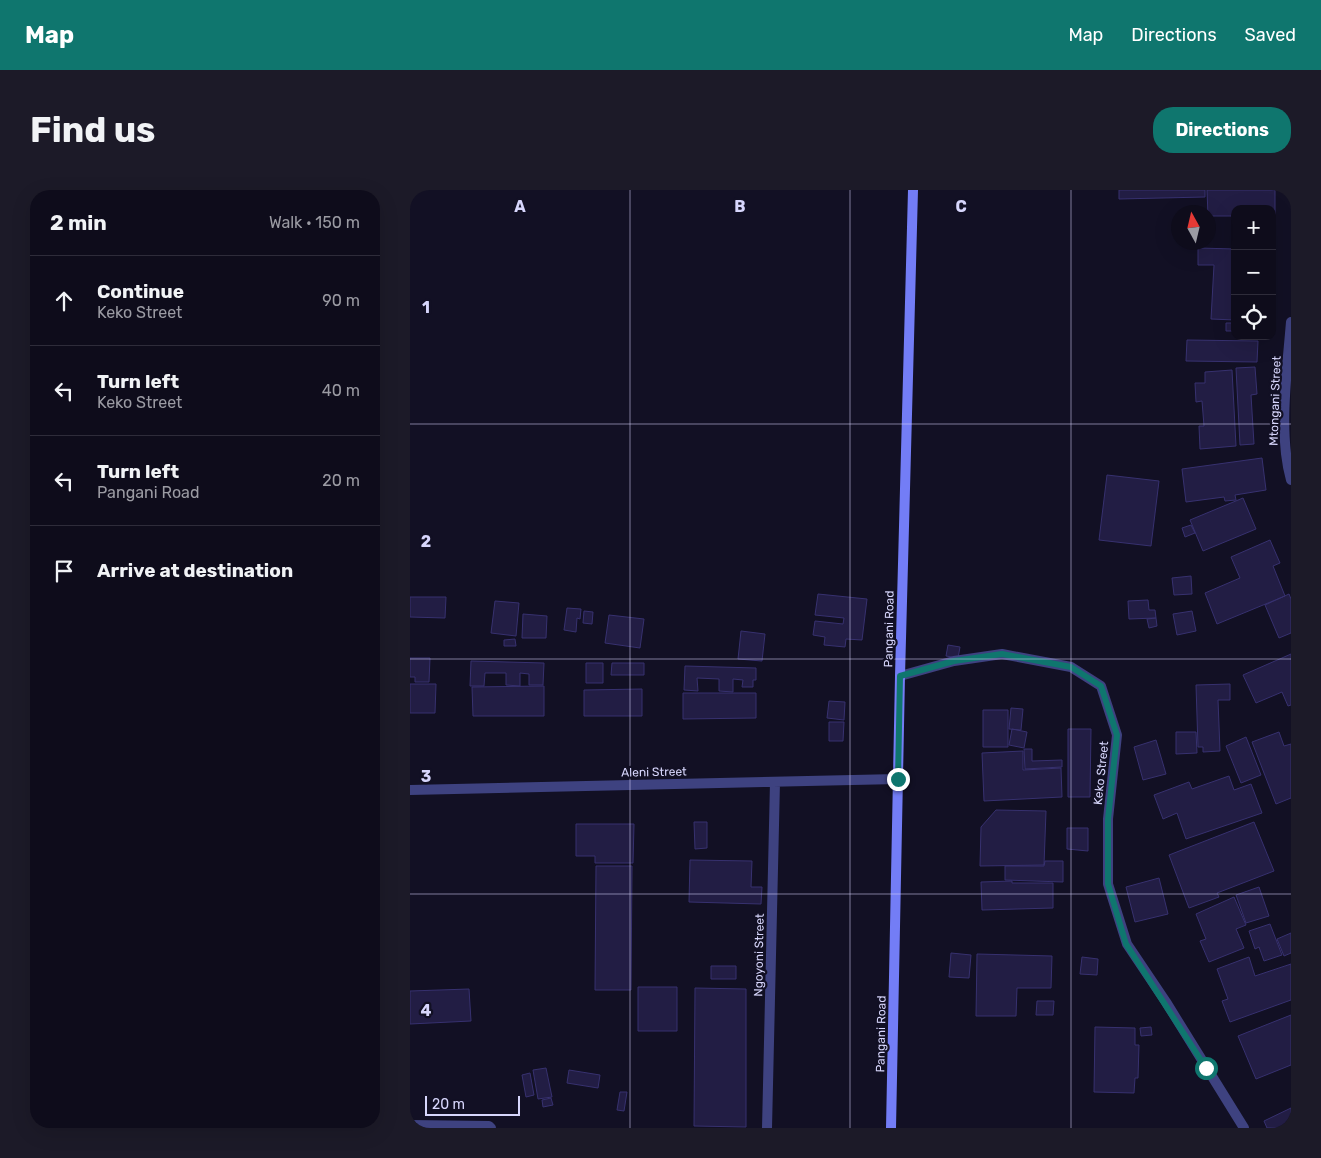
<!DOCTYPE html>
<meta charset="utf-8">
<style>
:root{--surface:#0e0c1b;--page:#1c1a28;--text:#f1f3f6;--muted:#9b9ba3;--line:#2e2c3a;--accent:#0f766e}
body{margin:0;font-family:Rubik,sans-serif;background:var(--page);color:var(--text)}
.controls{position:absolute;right:15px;top:15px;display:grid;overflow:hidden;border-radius:10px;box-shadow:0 5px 20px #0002}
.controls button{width:45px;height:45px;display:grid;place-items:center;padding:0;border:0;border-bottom:1px solid var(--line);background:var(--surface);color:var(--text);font:25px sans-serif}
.compass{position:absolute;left:761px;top:15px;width:45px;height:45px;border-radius:50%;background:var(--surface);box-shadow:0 5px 20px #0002;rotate:352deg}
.scale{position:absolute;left:15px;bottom:12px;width:95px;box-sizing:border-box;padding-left:5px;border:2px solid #d7d6fc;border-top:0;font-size:14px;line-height:18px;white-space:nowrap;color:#d7d6fc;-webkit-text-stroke:4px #121024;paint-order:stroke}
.stop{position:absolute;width:15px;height:15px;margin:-11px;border:4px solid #0f766e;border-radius:50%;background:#fff}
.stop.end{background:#0f766e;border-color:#fff;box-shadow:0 1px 5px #0008}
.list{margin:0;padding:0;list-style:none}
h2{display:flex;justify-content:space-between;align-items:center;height:65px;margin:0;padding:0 20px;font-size:21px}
h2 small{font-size:16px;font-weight:400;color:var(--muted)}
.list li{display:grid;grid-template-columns:32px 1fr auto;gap:15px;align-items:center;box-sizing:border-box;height:90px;padding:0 20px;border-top:1px solid var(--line)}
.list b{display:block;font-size:19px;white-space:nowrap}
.list p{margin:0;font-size:16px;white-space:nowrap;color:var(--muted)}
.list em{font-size:16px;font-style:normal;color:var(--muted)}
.icon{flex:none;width:28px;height:28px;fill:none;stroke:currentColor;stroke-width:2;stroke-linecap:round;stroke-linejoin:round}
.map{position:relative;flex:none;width:881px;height:938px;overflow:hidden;border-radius:20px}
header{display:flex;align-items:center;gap:30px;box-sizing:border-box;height:70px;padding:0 25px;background:var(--accent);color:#fff}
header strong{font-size:24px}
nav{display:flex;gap:28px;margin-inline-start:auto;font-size:18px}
.intro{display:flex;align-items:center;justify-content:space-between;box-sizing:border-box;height:120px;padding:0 30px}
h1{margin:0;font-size:35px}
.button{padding:12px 22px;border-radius:20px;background:var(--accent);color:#fff;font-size:18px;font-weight:700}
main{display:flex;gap:30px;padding:0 30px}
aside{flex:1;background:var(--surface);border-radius:20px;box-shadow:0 5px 20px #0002}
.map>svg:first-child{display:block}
.building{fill:#221d44;stroke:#37316f}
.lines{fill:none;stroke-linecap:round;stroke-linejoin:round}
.minor{stroke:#3e4280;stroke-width:10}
.secondary{stroke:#737df6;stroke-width:10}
.route{stroke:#0f766e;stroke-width:6}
.grid{fill:none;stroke:#d7d6fc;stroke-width:1;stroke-opacity:0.55}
.labels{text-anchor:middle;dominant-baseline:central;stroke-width:4.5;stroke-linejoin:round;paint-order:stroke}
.street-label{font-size:12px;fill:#d7d6fc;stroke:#121024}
.grid-label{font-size:16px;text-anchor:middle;font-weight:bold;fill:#d7d6fc;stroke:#121024;stroke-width:4.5;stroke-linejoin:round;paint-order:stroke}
</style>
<header>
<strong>Map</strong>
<nav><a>Map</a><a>Directions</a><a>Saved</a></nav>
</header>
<div class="intro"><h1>Find us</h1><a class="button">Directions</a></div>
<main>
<aside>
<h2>2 min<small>Walk · 150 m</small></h2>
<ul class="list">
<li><svg class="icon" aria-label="ahead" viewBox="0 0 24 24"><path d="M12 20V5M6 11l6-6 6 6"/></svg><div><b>Continue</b><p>Keko Street</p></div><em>90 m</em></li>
<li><svg class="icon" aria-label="left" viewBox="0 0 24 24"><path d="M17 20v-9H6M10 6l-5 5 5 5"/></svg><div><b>Turn left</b><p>Keko Street</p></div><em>40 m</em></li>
<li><svg class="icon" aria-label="left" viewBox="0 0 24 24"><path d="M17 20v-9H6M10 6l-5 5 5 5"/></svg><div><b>Turn left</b><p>Pangani Road</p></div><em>20 m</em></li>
<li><svg class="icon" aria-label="arrive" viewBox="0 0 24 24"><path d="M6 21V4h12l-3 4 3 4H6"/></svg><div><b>Arrive at destination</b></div></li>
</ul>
</aside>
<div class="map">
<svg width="881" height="938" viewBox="0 0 881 938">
<rect width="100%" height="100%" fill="#121024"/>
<!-- building -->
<path class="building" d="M709,0H795V7L709,9Z
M797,0H865V26H862V19H825V26H798Z
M788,58L825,59V130L801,129L804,75H788Z
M816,133H825V141H816Z
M777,150L848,151L847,172L776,171Z
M845,177L847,204L841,205L844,254L830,255L826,178Z
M822,180L826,256L790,259L789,236H794L792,211L786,212L785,193H795V182Z
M852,268L856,300L825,305L826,310L815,311L814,307L776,312L772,279Z
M697,285L749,291L741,356L689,350Z
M833,308L846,339L793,361L780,330Z
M781,335L785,343L775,347L772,338Z
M860,350L870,373L863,376L875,406L807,434L795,403L830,388L821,367Z
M781,386L782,404L764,405L762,388Z
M408,404L457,409L452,450L436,449L435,457L414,455L415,447L403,445L405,431L433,434L434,428L405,425Z
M879,404L881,409V443L869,448L855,415Z
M0,407H36L35,428L0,427Z
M738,410L739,420H745L746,428L719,429L718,411Z
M85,411L109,413L106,446L81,443Z
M157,418L171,419L170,429L167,428L166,442L154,440Z
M174,421L183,422L182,434L173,433Z
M782,421L786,441L767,445L763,424Z
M113,424L137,426L136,448H112Z
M199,425L234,429L230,458L195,453Z
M746,428L747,436L739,438L737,429Z
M331,441L355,444L352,471L328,469Z
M105,449L106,456H94V450Z
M538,455L550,457L548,468L536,466Z
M881,464V515L878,516L872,502L846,513L833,485Z
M0,468H20L19,492H5V487H0Z
M61,471L134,473L133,495H119V484L110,483V496L96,495V483H75L74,496H60Z
M176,473H193V493H176Z
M202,473H234V485H201Z
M275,476L346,478V490H343V497H332L333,490L323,489V502L309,501V489L287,488L288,501L274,500Z
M0,494H26L25,523H0Z
M820,494V510H808L810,561L793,562V557H788L786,495Z
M134,496V526H63L62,497Z
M232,499V526H174V500Z
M273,503H346V528L273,529Z
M419,511L435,512L434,530L417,528Z
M601,518L613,519L611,540L599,539Z
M573,520H598V557H573Z
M419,532H434L433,551H419Z
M602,539L617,542L614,558L599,555Z
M658,539H681L680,607H658Z
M766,542H786L787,563L766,564Z
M869,542L874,556L881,554V608L866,614L842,552Z
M836,547L851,585L831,593L816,556Z
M746,550L756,584L733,590L724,557Z
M614,559H622V571L652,570V577L615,579Z
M613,561V580L651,578L652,607L574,611L572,563Z
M819,586L824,600L841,594L852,623L776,649L767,623L753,629L744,605L779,592L782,599Z
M586,620L636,621L634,675L570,676L571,637Z
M284,632H297V658L285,659Z
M844,632L864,681L807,703L809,707L779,718L759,665Z
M166,634H224L223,673H185V666H166Z
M657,638H678V661L657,659Z
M280,670L342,671L341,697H352L351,714L279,712Z
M635,671H653V692L595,690V676H634Z
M186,676H222L221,800H185Z
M749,688L758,724L725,732L716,697Z
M602,691V693H643V718L572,720L571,692Z
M849,697L859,726L836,733L826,705Z
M824,707L836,735L826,739L834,758L799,772L790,751L796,749L786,724Z
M860,734L872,765L854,771L849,757L845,759L839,741Z
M881,743V763L874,766L867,749Z
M541,763L561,765L559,788L539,787Z
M567,764L642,766L641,798H607L606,826H566Z
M672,767L688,769L687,785L670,784Z
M839,767L845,786L881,774V810L820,832L812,811L818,809L807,779Z
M301,776H326V789H301Z
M228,797H267V841H228Z
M285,798L336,799V937L284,936Z
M59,799L61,831L0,834V801Z
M627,811H644L643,825H626Z
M881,825V875L846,889L828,846Z
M685,837L725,838V855H729L728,888H725L724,903L684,902Z
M741,837L742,845L731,846L730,838Z
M136,878L142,907L128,909L123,880Z
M159,880L190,885L188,898L157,893Z
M120,883L124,905L116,907L112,885Z
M210,902H217L214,921L207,920Z
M141,908L143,915L133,917L132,910Z
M881,918V938H857L854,931Z"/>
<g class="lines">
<!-- minor -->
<path class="minor" d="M881,132C877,182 868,243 881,290
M490,486L544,471L592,464L661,477L691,496L707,545L698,629V694L717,754L756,812L834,938
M0,600L488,589
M0,935L79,936L81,938
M357,938L365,592"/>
<!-- secondary -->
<path class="secondary" d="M481,938L490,486L503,0"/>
</g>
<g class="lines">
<!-- route -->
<path class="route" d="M488,589L490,486L544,471L592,464L661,477L691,496L707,545L698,629V694L716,754L796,878"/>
</g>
<!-- grid -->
<path class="grid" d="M220,0V938M440,0V938M661,0V938M0,234H881M0,469H881M0,704H881"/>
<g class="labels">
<!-- street labels -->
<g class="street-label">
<text transform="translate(865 211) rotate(-88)">Mtongani Street</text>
<text transform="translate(479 439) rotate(-89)">Pangani Road</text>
<text transform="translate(244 582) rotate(-1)">Aleni Street</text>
<text transform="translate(691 583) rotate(-84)">Keko Street</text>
<text transform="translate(349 765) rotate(-89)">Ngoyoni Street</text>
<text transform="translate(471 844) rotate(-89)">Pangani Road</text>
</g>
</g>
<g class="grid-label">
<text x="110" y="22">A</text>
<text x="330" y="22">B</text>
<text x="551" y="22">C</text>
<text x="16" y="123">1</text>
<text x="16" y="357">2</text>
<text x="16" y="592">3</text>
<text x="16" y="826">4</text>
</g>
</svg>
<div class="controls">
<button>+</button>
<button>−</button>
<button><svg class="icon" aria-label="locate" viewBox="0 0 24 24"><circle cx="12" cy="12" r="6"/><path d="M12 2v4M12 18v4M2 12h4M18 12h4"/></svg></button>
</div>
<svg class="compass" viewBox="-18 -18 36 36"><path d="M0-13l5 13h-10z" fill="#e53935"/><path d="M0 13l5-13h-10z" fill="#9b9ba3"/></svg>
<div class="scale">20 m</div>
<div class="stop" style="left:796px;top:878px"></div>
<div class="stop end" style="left:488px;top:589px"></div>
</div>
</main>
